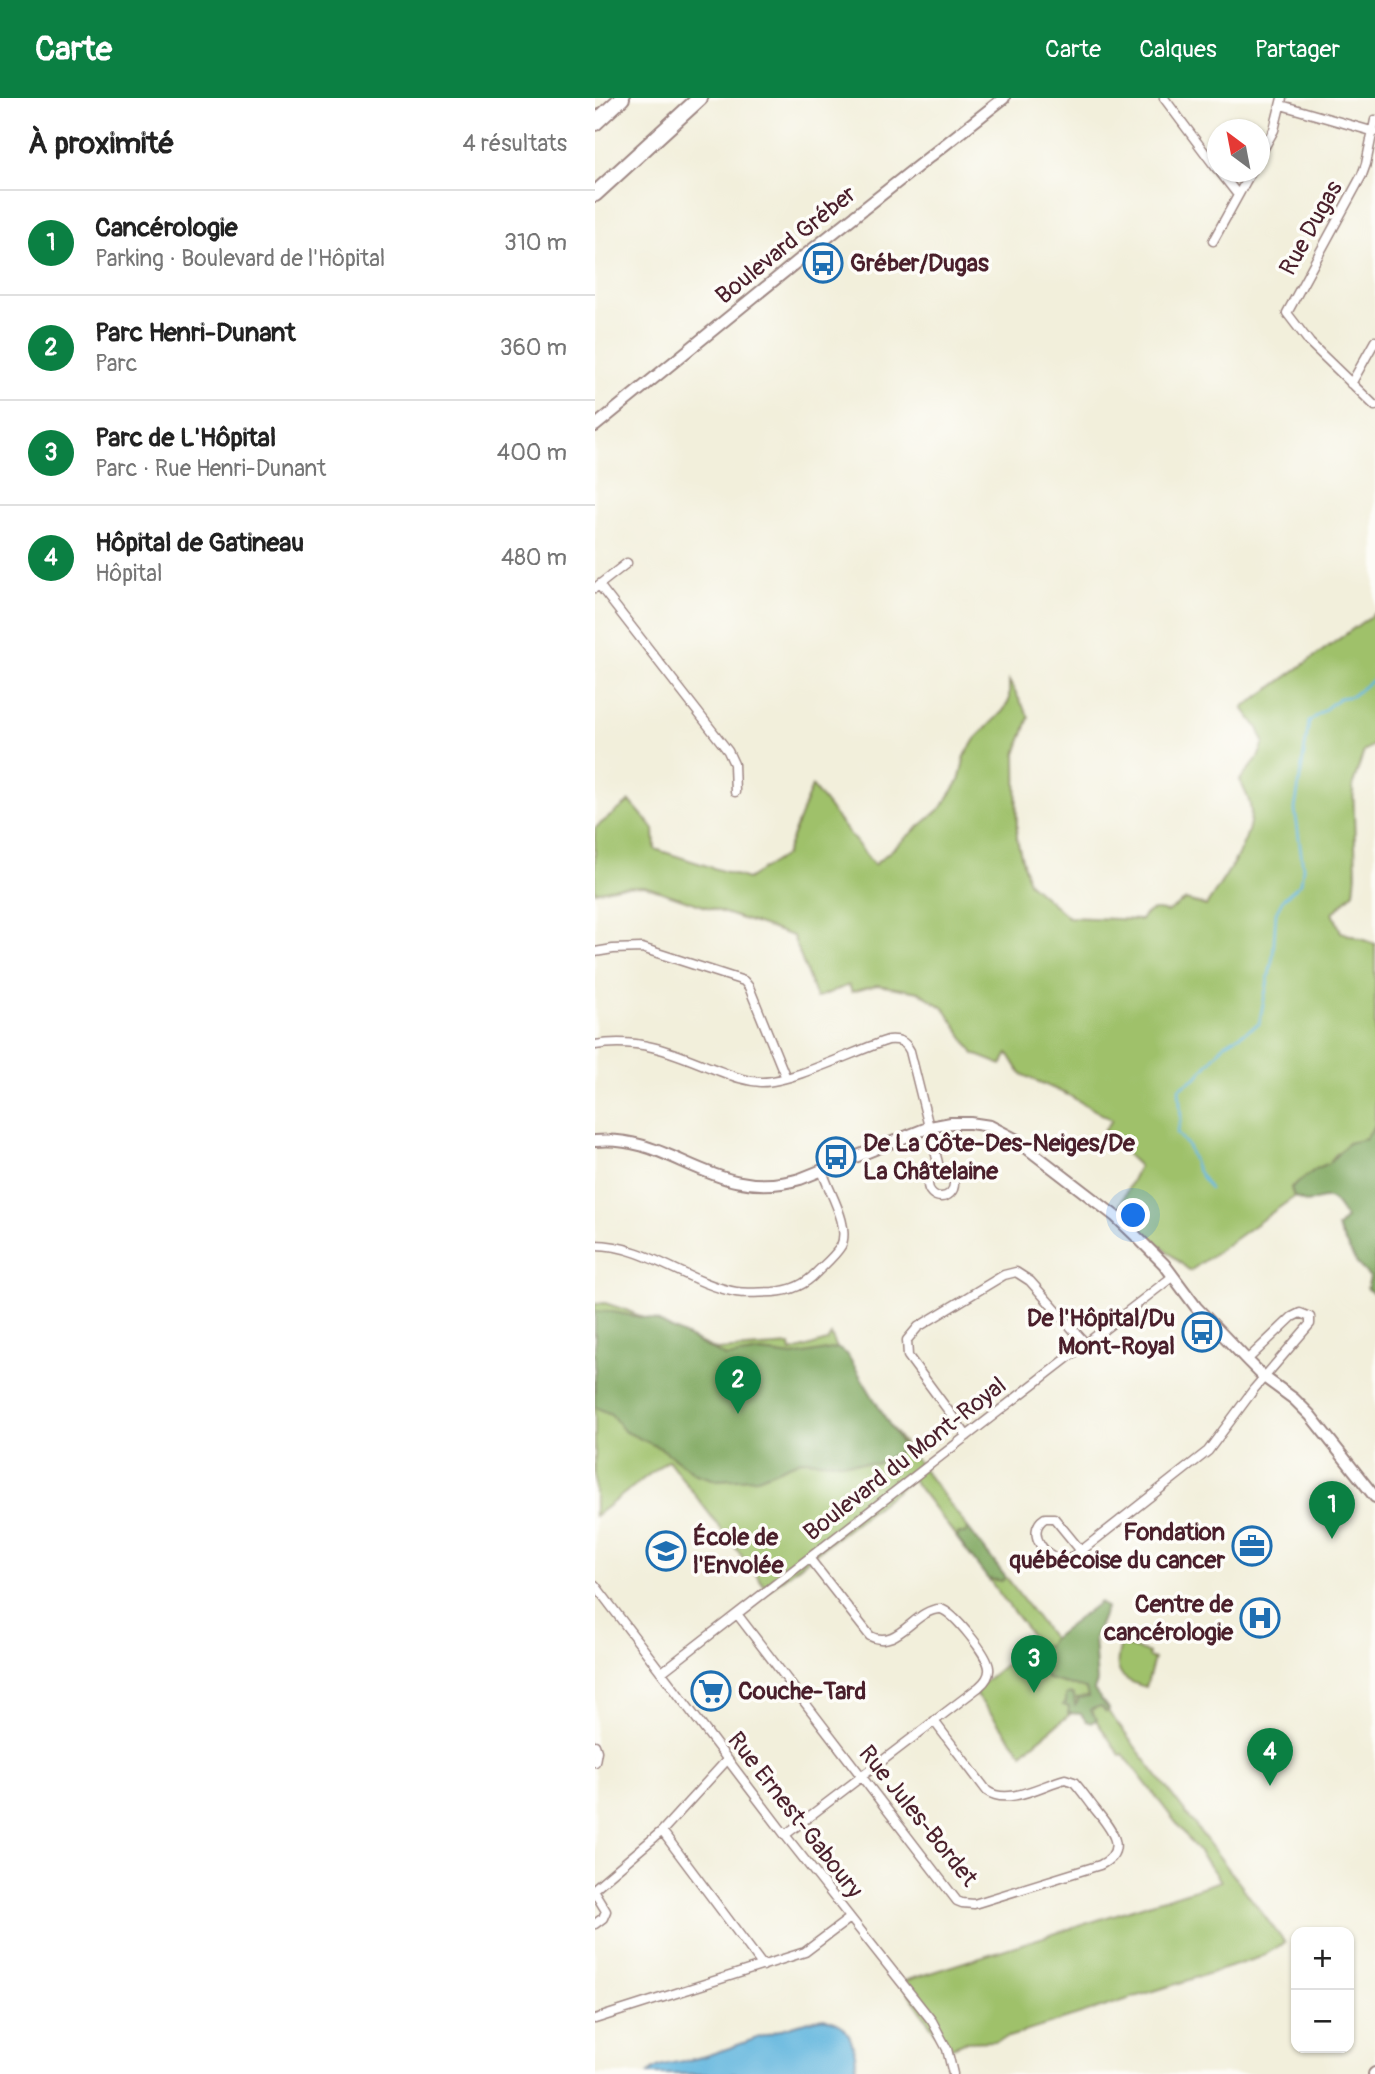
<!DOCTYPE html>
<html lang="fr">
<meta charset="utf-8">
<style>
:root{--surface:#fff;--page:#f2f2f2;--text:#222;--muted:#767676;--line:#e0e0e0;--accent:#0b8043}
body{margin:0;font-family:Pangolin,sans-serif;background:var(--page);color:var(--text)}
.controls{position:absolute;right:21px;bottom:21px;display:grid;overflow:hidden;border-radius:14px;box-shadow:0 2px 5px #0004}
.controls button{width:63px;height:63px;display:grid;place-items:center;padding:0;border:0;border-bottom:2px solid var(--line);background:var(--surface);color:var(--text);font:35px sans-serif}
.compass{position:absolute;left:612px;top:21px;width:63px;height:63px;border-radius:50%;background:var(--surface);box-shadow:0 2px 5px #0004;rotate:328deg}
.you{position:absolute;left:539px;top:1118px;width:24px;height:24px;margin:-18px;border:5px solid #fff;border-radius:50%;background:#1a73e8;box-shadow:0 0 0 10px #1a73e833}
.badge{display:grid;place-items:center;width:46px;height:46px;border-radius:50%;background:var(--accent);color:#fff;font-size:23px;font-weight:700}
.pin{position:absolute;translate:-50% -58px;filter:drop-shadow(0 2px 4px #0008)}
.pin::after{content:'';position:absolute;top:37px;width:24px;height:21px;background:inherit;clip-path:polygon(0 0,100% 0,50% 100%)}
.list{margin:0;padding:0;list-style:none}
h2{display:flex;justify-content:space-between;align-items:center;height:91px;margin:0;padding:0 28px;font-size:30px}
h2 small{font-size:23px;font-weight:400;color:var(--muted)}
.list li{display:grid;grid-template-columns:46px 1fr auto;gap:21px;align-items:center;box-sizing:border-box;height:105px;padding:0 28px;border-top:2px solid var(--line)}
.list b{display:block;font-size:26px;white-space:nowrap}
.list p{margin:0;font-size:23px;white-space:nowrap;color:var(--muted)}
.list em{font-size:23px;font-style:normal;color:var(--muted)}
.map{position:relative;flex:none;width:780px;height:1976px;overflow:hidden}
header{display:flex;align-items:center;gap:42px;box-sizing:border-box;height:98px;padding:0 35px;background:var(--accent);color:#fff}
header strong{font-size:33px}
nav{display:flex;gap:38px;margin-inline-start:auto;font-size:24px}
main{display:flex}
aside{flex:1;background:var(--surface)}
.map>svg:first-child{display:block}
.green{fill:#9fc16a;stroke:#74704a;stroke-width:2}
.forest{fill:#7fa75e;stroke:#646344;stroke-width:2}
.water{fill:#62b6de;stroke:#566a84;stroke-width:2}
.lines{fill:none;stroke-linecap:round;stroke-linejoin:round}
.stream{stroke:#62b6de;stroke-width:2.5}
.street-casing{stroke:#9e8783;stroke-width:11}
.secondary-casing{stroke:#9e8783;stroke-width:14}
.highway-casing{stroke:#9e8783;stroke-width:18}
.street{stroke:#fff;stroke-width:8}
.secondary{stroke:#fff;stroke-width:10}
.highway{stroke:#fff;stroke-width:14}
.labels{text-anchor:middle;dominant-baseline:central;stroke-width:7;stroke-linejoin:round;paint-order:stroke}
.street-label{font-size:24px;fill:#4a1f2b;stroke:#fdfcf7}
.poi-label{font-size:24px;font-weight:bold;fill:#4a1f2b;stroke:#fdfcf7;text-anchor:start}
</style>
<header>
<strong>Carte</strong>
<nav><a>Carte</a><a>Calques</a><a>Partager</a></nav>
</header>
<main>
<aside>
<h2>À proximité<small>4 résultats</small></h2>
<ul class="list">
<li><span class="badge">1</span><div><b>Cancérologie</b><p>Parking · Boulevard de l'Hôpital</p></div><em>310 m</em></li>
<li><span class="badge">2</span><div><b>Parc Henri-Dunant</b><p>Parc</p></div><em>360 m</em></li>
<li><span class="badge">3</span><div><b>Parc de L'Hôpital</b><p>Parc · Rue Henri-Dunant</p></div><em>400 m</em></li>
<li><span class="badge">4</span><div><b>Hôpital de Gatineau</b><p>Hôpital</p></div><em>480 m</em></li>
</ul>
</aside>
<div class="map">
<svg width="780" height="1976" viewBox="0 0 780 1976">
<rect width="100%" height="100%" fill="#fdfcf7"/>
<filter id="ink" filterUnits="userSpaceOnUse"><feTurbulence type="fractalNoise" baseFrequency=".0143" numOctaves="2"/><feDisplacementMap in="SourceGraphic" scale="14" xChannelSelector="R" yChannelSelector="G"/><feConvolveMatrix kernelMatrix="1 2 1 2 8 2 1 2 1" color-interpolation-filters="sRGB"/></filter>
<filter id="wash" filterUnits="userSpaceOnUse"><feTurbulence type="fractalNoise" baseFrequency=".00686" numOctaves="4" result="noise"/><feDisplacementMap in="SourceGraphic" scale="28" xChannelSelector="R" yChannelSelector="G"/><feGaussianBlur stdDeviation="1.57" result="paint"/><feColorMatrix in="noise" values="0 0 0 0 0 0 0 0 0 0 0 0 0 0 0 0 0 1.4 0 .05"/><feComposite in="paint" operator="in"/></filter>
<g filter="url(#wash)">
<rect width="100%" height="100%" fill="#f2efdb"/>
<!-- green -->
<path class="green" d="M780,515V646L769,653L758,686L761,776L759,794L738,815L746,834L780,846V1028L771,1041L741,1056L734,1065L721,1071L696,1089L699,1099L595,1173L523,1111L544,1068L508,1034L517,1022L473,997L426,976L413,955L407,967L379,956L349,910L324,894L282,887L257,894L254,887L221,900L198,838L49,788L23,789L0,794V730L35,703L59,731L60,751L152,781L190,757L217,688L279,767L347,709L364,683L370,658L380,641L408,613L414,603V583L434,619L421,656L422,742L433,784L473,819L546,822C553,811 560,810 572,814L591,802L611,808C626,784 662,737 655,708C654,699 648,690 645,682L663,660L669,644L663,630L648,610Z
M10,1205L31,1212L122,1252L195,1247L196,1254L232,1243L236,1237L251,1270L690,1845L663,1860L401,1943L370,1944L352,1951L306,1884L626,1783L528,1656L525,1657L489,1605L427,1655L378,1593L440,1542L317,1381L173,1492L73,1362L0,1418V1206Z
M526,1547L554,1555L553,1559L559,1561L551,1589C525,1582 517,1574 526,1547Z"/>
<!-- forest -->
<path class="forest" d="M780,1028V1196L772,1191L775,1179L762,1166L742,1130L751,1120C737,1099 737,1095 712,1105L699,1099L696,1090L721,1071L734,1065L753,1045L771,1041Z
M0,1213L18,1214L60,1222L131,1259L166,1254L198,1258L242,1250L252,1256L309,1351L281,1366L206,1362L163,1380L121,1382L101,1376L67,1351L29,1333L16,1316L0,1309Z
M373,1430L410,1479L407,1483L393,1481L362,1440L363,1435H370Z
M505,1504L511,1510L499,1540L502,1584L499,1592L514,1612L511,1614L506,1608L495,1612L502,1621L496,1625L491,1623L486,1616L473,1615L474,1609L468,1607L471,1604V1597L475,1595L479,1597L480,1607L483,1603L482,1600L493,1599L491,1591L453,1581L443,1569L441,1553L446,1547L452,1548L457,1541Z"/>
<!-- water -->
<path class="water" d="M229,1920C234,1922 242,1924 246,1927C256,1934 262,1958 261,1970L250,1976H53C63,1964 84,1965 99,1961C143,1950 184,1928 229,1920Z"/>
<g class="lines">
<!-- stream -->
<path class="stream" d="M615,1091L602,1072L593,1048L582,1035L586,1021L584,990L602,979L630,946L664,926L678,858L681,814L688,801L706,785L708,769L700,711L714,624L744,600L757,598L780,580"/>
</g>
</g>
<g filter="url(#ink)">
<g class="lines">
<!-- street casing -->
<g class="street-casing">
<path id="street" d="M569,0L622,71
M686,7L780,34
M780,22L771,66L767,77L692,215L715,245L780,308
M664,59L679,32L687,0
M625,74L643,97
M618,143L656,74
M756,286L780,243
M4,487L133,653L139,666L140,694
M0,490L32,465
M0,854L18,851L47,850L149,883L154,889L191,980
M0,947C43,940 75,953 114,969C131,975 147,983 166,984C195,985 262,952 293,942C304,941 310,943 315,953L345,1073
M333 1086a13 13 0 1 1 26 0a13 13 0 1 1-26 0Z
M0,1147C51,1147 92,1185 141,1194C153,1196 166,1194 178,1194C195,1193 209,1188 221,1175C229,1167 240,1158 246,1148C256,1127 233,1093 227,1072
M372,1338L313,1258L312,1242L323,1229L409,1177L421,1174L435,1183L491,1246
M486,1453L459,1420H450C429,1433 451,1464 471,1460C477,1460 481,1456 486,1453L613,1353L659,1291L715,1226V1219L705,1215L697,1219L652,1262
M0,1487L190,1737L337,1923L352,1951L358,1976
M142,1516L362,1803L367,1805L379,1806L505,1767C536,1752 514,1729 500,1711C493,1702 487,1693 479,1684L470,1681C447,1687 413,1708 392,1693L339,1623
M67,1574L577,1179
M0,1647L2,1653L0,1664
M67,1733L168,1868
M190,1737L384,1589C390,1584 395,1578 394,1570C393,1557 359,1515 346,1511C320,1510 303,1553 275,1538L214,1460
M0,1790L67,1733L132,1662
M0,1795L11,1813L8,1820L0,1826
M0,1921L210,1854L255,1820"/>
</g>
<!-- secondary casing -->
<g class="secondary-casing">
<path id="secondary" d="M0,328L209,158L409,0
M0,1043C76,1035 119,1106 205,1081L335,1029L356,1025H375L395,1028L420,1041L520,1118L544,1141L569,1166L601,1209L652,1262L669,1279L699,1301L715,1317L780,1399
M779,1976L780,1975"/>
</g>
<!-- highway casing -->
<g class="highway-casing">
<path id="highway" d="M0,25L27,0
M0,96L105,0"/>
</g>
<!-- street -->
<use href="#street" class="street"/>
<!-- secondary -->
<use href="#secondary" class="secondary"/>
<!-- highway -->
<use href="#highway" class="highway"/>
</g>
</g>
<!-- icons -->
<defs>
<g id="bus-ring" transform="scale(2.0125)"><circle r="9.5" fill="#fdfcf7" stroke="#1f6fb2" stroke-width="1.5"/><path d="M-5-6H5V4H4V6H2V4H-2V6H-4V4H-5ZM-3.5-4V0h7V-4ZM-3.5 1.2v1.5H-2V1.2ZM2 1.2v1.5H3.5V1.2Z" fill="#1f6fb2"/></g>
<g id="office-ring" transform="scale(2.0125)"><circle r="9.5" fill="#fdfcf7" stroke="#1f6fb2" stroke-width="1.5"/><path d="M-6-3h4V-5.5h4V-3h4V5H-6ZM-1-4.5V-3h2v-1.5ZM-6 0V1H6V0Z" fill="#1f6fb2"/></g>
<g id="school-ring" transform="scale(2.0125)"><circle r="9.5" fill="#fdfcf7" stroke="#1f6fb2" stroke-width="1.5"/><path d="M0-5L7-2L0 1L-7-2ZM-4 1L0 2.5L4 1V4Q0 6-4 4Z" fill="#1f6fb2"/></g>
<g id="hospital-ring" transform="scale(2.0125)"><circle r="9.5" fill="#fdfcf7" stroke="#1f6fb2" stroke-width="1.5"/><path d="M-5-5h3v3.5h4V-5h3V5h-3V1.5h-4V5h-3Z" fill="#1f6fb2"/></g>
<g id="supermarket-ring" transform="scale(2.0125)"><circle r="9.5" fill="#fdfcf7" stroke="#1f6fb2" stroke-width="1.5"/><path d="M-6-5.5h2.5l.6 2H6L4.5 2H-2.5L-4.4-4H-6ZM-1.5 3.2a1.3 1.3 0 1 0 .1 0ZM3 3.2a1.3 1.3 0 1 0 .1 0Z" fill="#1f6fb2"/></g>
</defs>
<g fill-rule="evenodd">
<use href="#bus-ring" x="228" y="165"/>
<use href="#bus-ring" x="241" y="1059"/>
<use href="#bus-ring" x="607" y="1234"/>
<use href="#office-ring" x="657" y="1448"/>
<use href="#school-ring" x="71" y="1453"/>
<use href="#hospital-ring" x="665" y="1520"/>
<use href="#supermarket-ring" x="116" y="1593"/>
</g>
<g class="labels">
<!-- street labels -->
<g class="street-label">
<text transform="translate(716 130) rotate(-61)">Rue Dugas</text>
<text transform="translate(191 147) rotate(-39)">Boulevard Gréber</text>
<text transform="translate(310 1361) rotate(-38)">Boulevard du Mont-Royal</text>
<text transform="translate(200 1717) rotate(52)">Rue Ernest-Gaboury</text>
<text transform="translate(323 1718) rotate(51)">Rue Jules-Bordet</text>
</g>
<!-- poi labels -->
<g class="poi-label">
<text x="255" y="165">Gréber/Dugas</text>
<text x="268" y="1045">De La Côte-Des-Neiges/De<tspan x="268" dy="28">La Châtelaine</tspan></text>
<text x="580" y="1220" text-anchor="end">De l'Hôpital/Du<tspan x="580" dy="28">Mont-Royal</tspan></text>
<text x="630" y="1434" text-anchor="end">Fondation<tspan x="630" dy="28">québécoise du cancer</tspan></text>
<text x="98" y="1439">École de<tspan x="98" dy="28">l'Envolée</tspan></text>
<text x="638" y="1506" text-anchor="end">Centre de<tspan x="638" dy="28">cancérologie</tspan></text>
<text x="143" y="1593">Couche-Tard</text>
</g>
</g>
</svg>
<div class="controls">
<button>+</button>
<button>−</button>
</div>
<svg class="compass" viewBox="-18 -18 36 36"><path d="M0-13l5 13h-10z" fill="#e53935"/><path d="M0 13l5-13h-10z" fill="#767676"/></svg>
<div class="you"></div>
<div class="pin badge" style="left:737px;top:1441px">1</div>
<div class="pin badge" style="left:143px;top:1316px">2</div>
<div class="pin badge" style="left:439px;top:1595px">3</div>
<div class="pin badge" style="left:675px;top:1688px">4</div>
</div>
</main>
